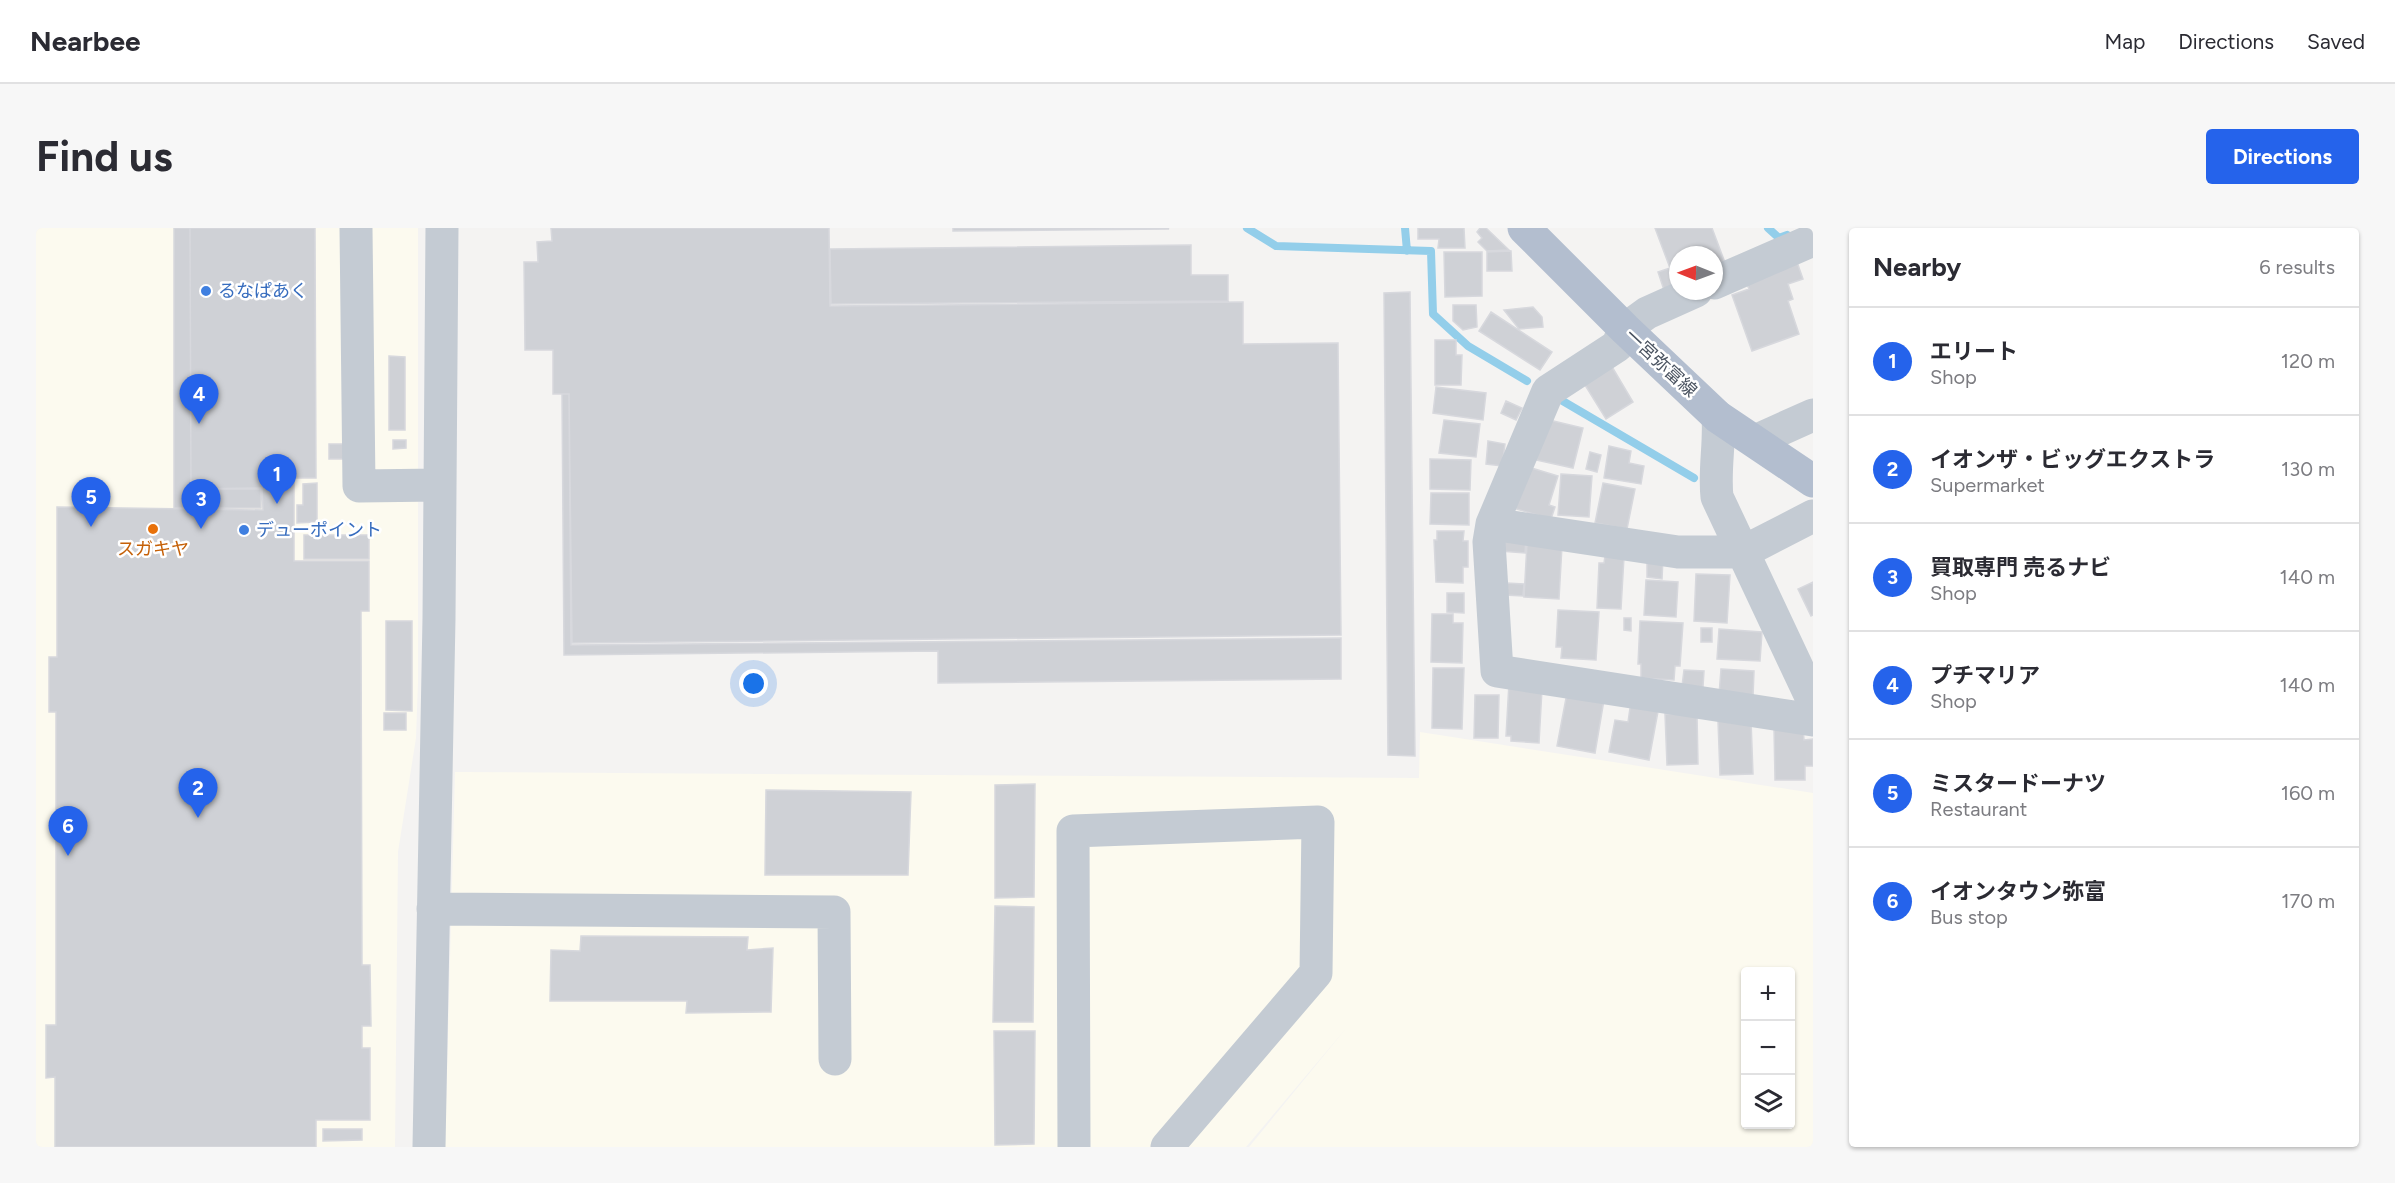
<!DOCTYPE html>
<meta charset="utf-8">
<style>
:root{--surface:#fff;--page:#f7f7f7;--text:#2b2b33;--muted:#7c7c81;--line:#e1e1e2;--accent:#2563eb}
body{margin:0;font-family:Figtree,"Noto Sans JP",sans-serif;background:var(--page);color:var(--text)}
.controls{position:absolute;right:18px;bottom:18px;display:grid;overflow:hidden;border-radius:6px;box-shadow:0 2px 4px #0004}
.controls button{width:54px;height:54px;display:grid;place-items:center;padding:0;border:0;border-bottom:2px solid var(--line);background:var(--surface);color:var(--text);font:30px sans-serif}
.compass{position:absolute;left:1633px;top:18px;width:54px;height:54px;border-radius:50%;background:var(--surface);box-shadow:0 2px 4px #0004;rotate:271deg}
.you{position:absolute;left:718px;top:456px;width:21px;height:21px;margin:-15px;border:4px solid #fff;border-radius:50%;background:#1a73e8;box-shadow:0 0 0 9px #1a73e833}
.badge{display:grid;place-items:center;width:39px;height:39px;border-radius:50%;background:var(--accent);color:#fff;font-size:20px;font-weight:700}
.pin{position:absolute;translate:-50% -50px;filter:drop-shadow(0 2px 3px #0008)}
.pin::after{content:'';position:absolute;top:32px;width:21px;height:18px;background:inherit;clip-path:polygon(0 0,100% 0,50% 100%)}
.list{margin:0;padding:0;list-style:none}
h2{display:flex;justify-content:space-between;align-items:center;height:78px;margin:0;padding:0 24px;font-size:26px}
h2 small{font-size:20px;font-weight:400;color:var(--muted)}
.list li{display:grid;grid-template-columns:39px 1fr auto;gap:18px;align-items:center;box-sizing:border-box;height:108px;padding:0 24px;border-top:2px solid var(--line)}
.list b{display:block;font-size:22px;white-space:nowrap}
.list p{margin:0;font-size:20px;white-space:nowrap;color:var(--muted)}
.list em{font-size:20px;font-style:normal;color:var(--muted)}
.icon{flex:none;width:33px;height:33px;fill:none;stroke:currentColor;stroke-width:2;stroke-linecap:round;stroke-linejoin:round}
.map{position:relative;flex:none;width:1777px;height:919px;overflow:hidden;border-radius:6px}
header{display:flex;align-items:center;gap:36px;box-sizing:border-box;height:84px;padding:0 30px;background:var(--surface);border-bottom:2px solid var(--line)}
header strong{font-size:28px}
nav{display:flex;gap:33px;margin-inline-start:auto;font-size:21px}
.intro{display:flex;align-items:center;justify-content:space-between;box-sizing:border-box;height:144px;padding:0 36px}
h1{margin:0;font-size:42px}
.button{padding:15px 27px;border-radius:6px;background:var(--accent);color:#fff;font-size:21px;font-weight:700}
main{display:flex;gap:36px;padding:0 36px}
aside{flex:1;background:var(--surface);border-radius:6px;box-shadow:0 2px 4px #0004}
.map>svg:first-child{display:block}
.commercial{fill:#fcfaef;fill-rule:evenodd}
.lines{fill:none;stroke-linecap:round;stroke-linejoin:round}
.stream{stroke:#93ceea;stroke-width:8}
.building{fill:#cfd1d6;stroke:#d7d8dd;stroke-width:1.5}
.minor{stroke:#c4cbd3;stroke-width:33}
.major{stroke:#b3becf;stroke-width:33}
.shop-dot{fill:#3f7fe0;stroke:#fff;stroke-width:2}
.food-dot{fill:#e8710a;stroke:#fff;stroke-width:2}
.labels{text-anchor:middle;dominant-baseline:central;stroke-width:5;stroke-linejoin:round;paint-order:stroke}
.shop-label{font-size:18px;fill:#366cbe;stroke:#fff;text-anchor:start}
.street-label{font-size:18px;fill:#4a5360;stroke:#fff}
.food-label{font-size:18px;fill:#c56008;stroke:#fff}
</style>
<header>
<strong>Nearbee</strong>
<nav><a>Map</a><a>Directions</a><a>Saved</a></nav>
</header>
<div class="intro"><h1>Find us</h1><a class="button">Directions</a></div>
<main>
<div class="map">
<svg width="1777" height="919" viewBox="0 0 1777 919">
<rect width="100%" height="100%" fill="#f4f3f2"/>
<!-- commercial -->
<path class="commercial" d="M0,0H382V454L380,510L362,624L359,919H0Z
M1384,504L1777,565V919H1213L1312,798L1210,919H409L419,544L1383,550ZM1710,744H1754V896H1710Z"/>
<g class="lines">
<!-- stream -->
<path class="stream" d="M1211,0L1240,18L1395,23L1397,86L1432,118L1491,153
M1369,0L1371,23
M1732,0L1743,10L1751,7
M1525,172L1658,250"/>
</g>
<!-- building -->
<path class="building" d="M138,0H154L155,261H225V280H138Z
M154,0H279L280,250H258V333H333V383H325L326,737H334L335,798H326V820H334V892H280V919H19V849L10,850V797H20V484H13V429H21V279L227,282L226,260L155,261Z
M515,0H793L794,78L1207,74V116L1302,115L1305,407L536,415L533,166H517V122H489L488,34H502L501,14L516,13Z
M917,0H1131L1133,1L917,3Z
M1382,0H1428L1429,20H1402L1403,11H1382Z
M1444,0H1450L1473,22L1451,23L1442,14L1446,10L1441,4Z
M1619,0H1676L1691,40L1678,44V27H1642V57L1628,62L1622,44L1634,40Z
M1155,17V47H1192V73L795,76L794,21Z
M1475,23L1476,43H1451V24Z
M1408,24H1446V68L1409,69Z
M1761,34L1767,51L1752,56L1757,71L1752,73L1763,106L1716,123L1696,67L1713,61L1710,54Z
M1374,64L1379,528L1352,527L1348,65Z
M1417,77H1440L1441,99L1427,102L1417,93Z
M1497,79L1506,89L1507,99L1483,101L1468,82Z
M1455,84L1516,124L1504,142L1443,103Z
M1399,112H1420V127H1426L1425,157H1399Z
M353,128L369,129V202H353Z
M1572,132L1597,174L1570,191L1544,149Z
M1400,159L1450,165L1447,192L1397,185Z
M526,166H533L535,417L1305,410V451L902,455V423L528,427Z
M1470,173L1486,180L1480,192L1465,185Z
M1509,191L1547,200L1537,240L1500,232Z
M1408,192L1444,196L1440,229L1403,225Z
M357,212H370V220L357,221Z
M1452,213L1469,216L1466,238L1450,236Z
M293,216H311V231H293Z
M1573,218L1595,223L1593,235L1608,238L1605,256L1568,250Z
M1554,224L1565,227L1561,244L1550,241Z
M1394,231L1435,232L1434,262L1394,261Z
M1489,238L1522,248L1513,277L1519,279L1515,291L1477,280Z
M1525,246L1556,248L1553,289L1522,287Z
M281,255V294L261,295V277H267V256Z
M1567,255L1599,261L1591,301L1559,295Z
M1395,265H1433V297L1394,296Z
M1401,303H1428L1427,313H1432V339H1427V355L1400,354L1398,312H1401Z
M268,307H333V331H268Z
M1465,309L1490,310L1489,325L1464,323Z
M1491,316L1526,318L1523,371L1488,369Z
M1569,328L1588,329L1585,381L1561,380L1563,335H1568Z
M1611,329L1627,330L1626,351L1611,349Z
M1660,346L1694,347L1691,395L1658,393Z
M1610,352L1642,354L1640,389L1608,387Z
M1777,354V387L1775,388L1762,361Z
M1470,355L1488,356L1487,368L1469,367Z
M1411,365H1428V385L1411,384Z
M1522,382L1563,384L1560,432L1525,430L1526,419H1520Z
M1396,386H1417V395H1427L1426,435L1395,434Z
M1588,390H1595V403L1588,402Z
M350,393H376V483L350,482Z
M1604,393L1647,395L1644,438H1639L1638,452L1605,450V436H1602Z
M1665,400H1676V414H1665Z
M1683,401L1726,404L1724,433L1681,431Z
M1397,440H1428L1426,501L1396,500Z
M1685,441L1718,443L1717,469L1683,467Z
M1648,442L1668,443L1667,459L1646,458Z
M1473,455L1506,461L1503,515L1475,513V508H1470Z
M1531,465L1568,472L1559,525L1521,518Z
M1439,467H1463L1462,510H1438Z
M1595,473L1623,478L1613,532L1573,524L1579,492L1592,494Z
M348,485H370V502H348Z
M1629,486H1661L1662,536L1631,537Z
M1715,492L1717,546L1684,547L1682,493Z
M1767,499L1768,512L1777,511V538H1769V552H1739L1738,500Z
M999,556L998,669L959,670V557Z
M730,562L875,564L872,647H729Z
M959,678L998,679L997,794H957Z
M545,708L712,709L711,722L737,720L735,784L650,785L651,773H514L515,722L544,723Z
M958,803H999L998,916L959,917Z
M287,901H326V912L287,913Z"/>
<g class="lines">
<!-- minor -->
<path class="minor" d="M320,0L323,258L404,257
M1678,55L1777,12
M1660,63L1611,85L1589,101L1581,118L1512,163L1456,296L1453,314L1461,443L1777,492
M1682,189C1684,216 1678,242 1681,269L1777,473
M1719,213L1777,187
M1456,296L1642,324H1707L1777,288
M397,681L798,684L799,831
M393,919L403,390L406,0
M1038,919L1037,603L1282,594L1280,745L1131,919"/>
<!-- major -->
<path class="major" d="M1488,0L1589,101L1682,189L1777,253"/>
</g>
<!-- markers -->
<g class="shop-dot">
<circle cx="170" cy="63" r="6"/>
<circle cx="208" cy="302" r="6"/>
</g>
<circle class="food-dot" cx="117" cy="301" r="6"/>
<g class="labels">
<!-- shop labels -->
<g class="shop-label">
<text x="182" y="63">るなぱあく</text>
<text x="220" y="302">デューポイント</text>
</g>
<!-- street labels -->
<g class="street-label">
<text transform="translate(1625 135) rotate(43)">一宮弥富線</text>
</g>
<!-- food labels -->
<g class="food-label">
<text x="117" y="321">スガキヤ</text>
</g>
</g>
</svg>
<div class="controls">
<button>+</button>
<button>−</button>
<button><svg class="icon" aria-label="layers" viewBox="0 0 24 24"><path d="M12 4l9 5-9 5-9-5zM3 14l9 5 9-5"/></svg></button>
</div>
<svg class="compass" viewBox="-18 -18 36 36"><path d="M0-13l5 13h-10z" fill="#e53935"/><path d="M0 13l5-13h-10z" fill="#7c7c81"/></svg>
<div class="you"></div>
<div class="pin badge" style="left:241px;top:276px">1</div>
<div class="pin badge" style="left:162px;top:590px">2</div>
<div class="pin badge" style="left:165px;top:301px">3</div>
<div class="pin badge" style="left:163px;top:196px">4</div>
<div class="pin badge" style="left:55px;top:299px">5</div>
<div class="pin badge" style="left:32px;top:628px">6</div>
</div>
<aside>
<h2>Nearby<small>6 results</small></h2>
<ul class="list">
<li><span class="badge">1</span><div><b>エリート</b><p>Shop</p></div><em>120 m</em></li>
<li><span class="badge">2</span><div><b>イオンザ・ビッグエクストラ</b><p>Supermarket</p></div><em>130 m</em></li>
<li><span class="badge">3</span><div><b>買取専門 売るナビ</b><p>Shop</p></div><em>140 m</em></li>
<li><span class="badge">4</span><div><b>プチマリア</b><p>Shop</p></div><em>140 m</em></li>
<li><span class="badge">5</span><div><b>ミスタードーナツ</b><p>Restaurant</p></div><em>160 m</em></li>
<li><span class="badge">6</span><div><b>イオンタウン弥富</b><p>Bus stop</p></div><em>170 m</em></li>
</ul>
</aside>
</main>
